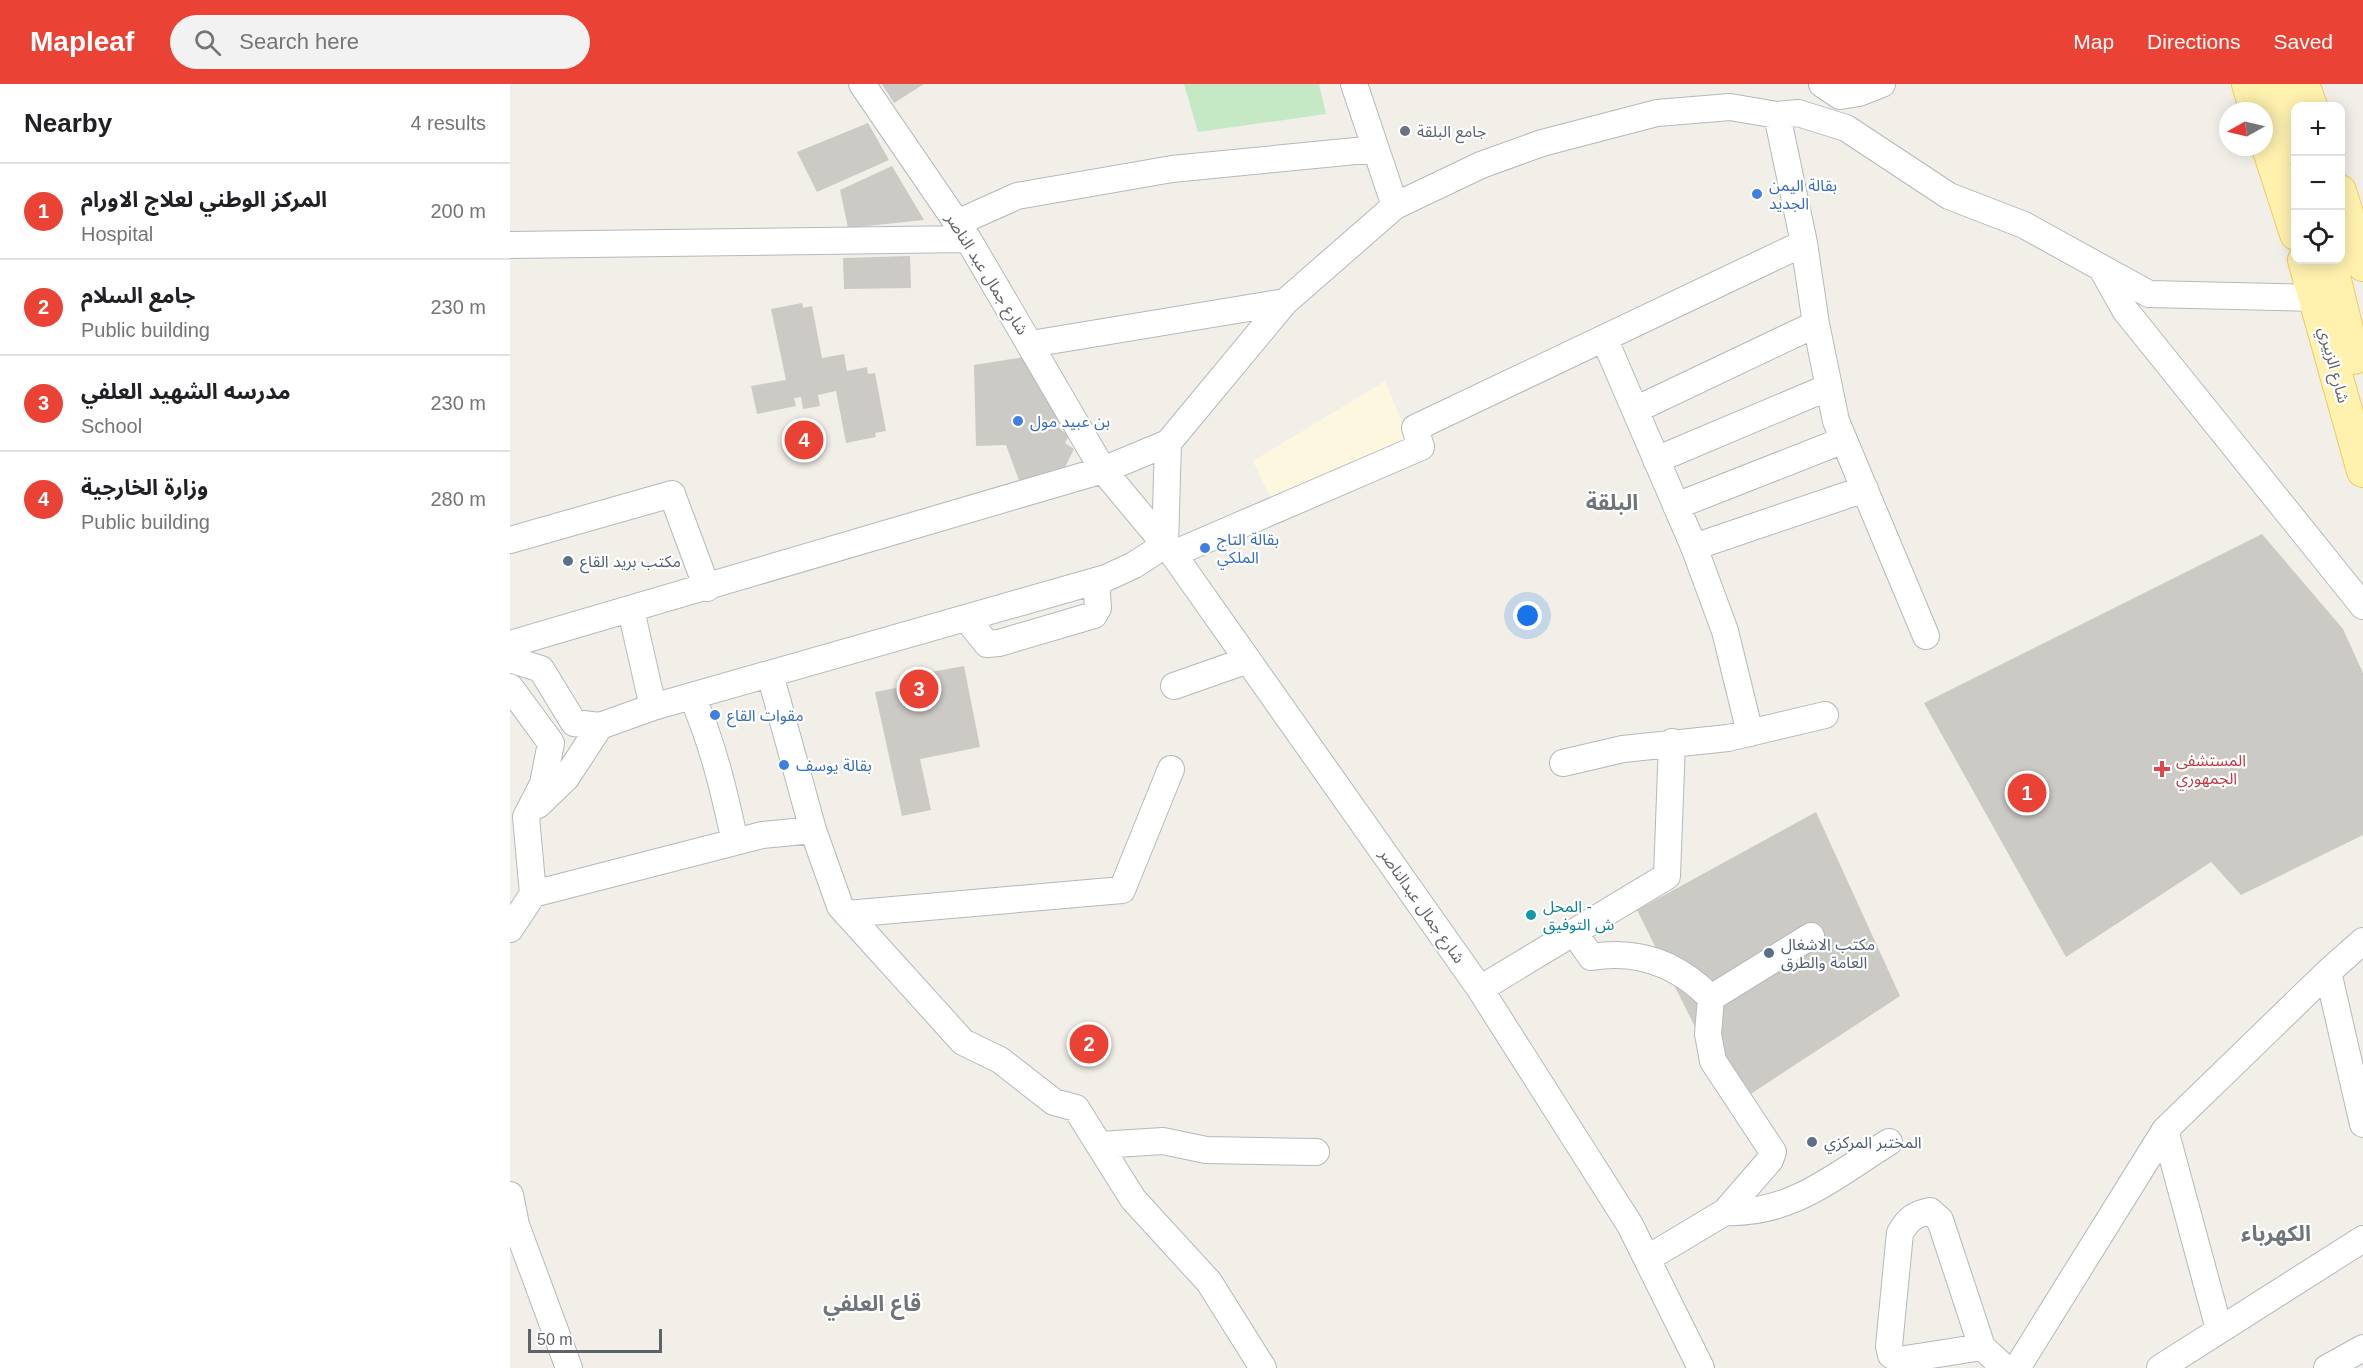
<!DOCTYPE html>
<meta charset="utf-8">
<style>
:root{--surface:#fff;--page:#f2f2f2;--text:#202124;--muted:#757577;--line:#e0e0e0;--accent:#ea4335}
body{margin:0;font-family:Helvetica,"Noto Sans Arabic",sans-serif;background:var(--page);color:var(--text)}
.controls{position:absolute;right:18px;top:18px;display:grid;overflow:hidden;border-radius:12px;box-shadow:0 3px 15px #0003}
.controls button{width:54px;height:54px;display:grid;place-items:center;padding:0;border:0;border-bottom:2px solid var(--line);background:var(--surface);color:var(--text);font:30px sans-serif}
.compass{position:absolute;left:1709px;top:18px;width:54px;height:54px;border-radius:50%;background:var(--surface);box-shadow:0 3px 15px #0003;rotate:262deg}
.scale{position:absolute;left:18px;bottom:15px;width:134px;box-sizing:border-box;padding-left:6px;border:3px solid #5f6368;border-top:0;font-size:16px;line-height:21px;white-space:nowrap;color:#5f6368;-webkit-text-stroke:4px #fff;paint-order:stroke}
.you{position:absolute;left:1018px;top:532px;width:21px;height:21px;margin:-15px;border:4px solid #fff;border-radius:50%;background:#1a73e8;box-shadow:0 0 0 9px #1a73e833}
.badge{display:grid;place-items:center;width:39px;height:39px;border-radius:50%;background:var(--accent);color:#fff;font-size:20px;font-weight:700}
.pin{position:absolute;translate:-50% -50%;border:3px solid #fff;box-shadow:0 2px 6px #0006}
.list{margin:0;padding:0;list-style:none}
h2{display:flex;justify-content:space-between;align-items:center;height:78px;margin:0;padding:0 24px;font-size:26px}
h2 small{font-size:20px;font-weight:400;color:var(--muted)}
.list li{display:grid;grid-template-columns:39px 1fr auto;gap:18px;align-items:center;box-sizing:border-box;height:96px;padding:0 24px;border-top:2px solid var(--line)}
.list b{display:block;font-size:22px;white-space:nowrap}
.list p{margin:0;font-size:20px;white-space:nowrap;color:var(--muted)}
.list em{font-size:20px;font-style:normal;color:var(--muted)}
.icon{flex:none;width:33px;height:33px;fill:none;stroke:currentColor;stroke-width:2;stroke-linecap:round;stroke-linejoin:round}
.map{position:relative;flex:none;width:1853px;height:1284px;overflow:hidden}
header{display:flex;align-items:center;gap:36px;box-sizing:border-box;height:84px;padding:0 30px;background:var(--accent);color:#fff}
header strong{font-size:28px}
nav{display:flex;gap:33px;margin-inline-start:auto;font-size:21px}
.search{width:420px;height:54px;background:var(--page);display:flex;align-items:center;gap:15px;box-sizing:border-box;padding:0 21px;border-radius:33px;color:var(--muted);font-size:22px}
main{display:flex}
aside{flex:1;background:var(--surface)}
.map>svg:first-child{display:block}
.commercial{fill:#fef7e0}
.green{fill:#c5e8c5}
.building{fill:#cccac5}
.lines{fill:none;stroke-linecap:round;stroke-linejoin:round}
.minor-casing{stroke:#b5b8bc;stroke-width:28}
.major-casing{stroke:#f2c960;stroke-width:34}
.minor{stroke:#fff;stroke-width:26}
.major{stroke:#fff2af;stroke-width:32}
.worship-dot{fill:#6b7280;stroke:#fff;stroke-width:2}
.shop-dot{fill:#3f7fe0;stroke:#fff;stroke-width:2}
.service-dot{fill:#5c6f8a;stroke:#fff;stroke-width:2}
.health-dot{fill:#e0444e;stroke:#fff;stroke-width:2}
.culture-dot{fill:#0f9aa8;stroke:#fff;stroke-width:2}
.labels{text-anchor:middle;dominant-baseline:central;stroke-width:4.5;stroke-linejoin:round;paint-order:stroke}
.worship-label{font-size:16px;fill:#5b616d;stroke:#fff;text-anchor:start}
.shop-label{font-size:16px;fill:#366cbe;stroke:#fff;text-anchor:start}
.street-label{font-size:16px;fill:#5f6368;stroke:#fff}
.service-label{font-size:16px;fill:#4e5e75;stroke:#fff;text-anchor:start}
.health-label{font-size:16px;fill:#be3a42;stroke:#fff;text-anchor:start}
.culture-label{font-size:16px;fill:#0d838f;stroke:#fff;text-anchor:start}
.district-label{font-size:22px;font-weight:bold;fill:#70757a;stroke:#fff}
</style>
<header>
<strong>Mapleaf</strong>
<div class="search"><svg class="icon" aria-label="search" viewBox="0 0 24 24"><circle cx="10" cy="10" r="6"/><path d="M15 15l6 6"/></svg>Search here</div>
<nav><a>Map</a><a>Directions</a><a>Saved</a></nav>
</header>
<main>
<aside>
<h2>Nearby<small>4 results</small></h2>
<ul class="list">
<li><span class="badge">1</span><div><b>المركز الوطني لعلاج الاورام</b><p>Hospital</p></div><em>200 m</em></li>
<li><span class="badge">2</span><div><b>جامع السلام</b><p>Public building</p></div><em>230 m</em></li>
<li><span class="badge">3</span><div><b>مدرسه الشهيد العلفي</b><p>School</p></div><em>230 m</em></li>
<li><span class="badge">4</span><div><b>وزارة الخارجية</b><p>Public building</p></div><em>280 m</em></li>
</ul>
</aside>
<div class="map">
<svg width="1853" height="1284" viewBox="0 0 1853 1284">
<rect width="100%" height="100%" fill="#f1efe8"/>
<!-- commercial -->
<path class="commercial" d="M875,297L901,360L762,417L743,377Z"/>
<!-- green -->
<path class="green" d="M674,0H809L816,30L688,48Z"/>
<!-- building -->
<path class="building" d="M372,0H414L384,19Z
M358,39L379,76L307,108L287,68Z
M382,82L414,136L338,144L330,106Z
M400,172L401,204L334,205L333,174Z
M292,219L293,224L302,222L312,274L334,270L337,287L357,283L358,290L365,289L376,347L365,349L366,353L336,359L326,307L308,311L310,322L293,325L291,313L284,314L286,322L247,330L241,302L276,296L261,225Z
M526,271L552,331L548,343L559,352L555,359L564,365L554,385L511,402L496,361L466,362L464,281Z
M1752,450L1833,545L1853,589V751L1731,811L1701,778L1556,873L1414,619Z
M454,582L470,663L410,675L421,726L392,732L365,608L396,602L394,593Z
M1306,728L1390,912L1227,1019L1186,945L1127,826Z"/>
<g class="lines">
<!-- minor casing -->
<g class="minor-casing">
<path id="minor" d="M352,0L458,155L593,386L663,470L970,905L1120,1141L1191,1284
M844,0L885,122
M1312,0L1330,12L1349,9L1372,0
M1267,31L1294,159L1306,240L1326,337L1416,552
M447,139L507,112L662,85L866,65
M0,161L458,155
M1592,185L1615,226L1853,522
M1094,254L1184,463L1215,547L1240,649
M521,260L775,218
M1125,326L1306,240
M1146,376L1319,303
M1166,422L1334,356
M0,456L162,410L197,504
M655,461L658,359
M1184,463L1355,405
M663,470L911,363L905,344L1294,159
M121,526L143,623
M456,534L477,560L489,559L584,531L588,524L586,497
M0,560L593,386L658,359L775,218L885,122L971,81L1032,59L1147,29L1220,23L1267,31L1288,29L1336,44L1439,112L1514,141L1639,210L1806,214
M0,575L31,585L64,639L90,642L143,623L596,494L624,481L655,461
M260,590L303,746L330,822L453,958L490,976L544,1018L566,1024L623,1115L699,1198L753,1284
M664,602L738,576
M0,603L41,659L33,700L16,733L23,810L0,845
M182,612C203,660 214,707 225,758
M1053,679L1113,665L1218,654L1315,631
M28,721L56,694L90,642
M23,810L252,751L303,746
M337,830L612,806L661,685
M1064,848L1081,873C1129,865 1168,880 1201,914L1198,950L1203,977L1263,1068L1260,1076L1215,1128L1138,1174
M1818,888L1853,1040
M970,905L1157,792L1162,658
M1201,914L1301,852
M1655,1046L1709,1245
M590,1061L653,1057L696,1066L806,1068
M0,1111L6,1141L59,1284
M1215,1128C1281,1131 1326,1091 1379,1058
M1472,1263L1389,1276L1381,1271L1379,1262L1390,1149C1398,1135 1405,1130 1420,1127L1430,1136L1472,1263L1495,1284
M1507,1284L1655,1046L1818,888L1853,857
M1650,1284L1853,1155
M1817,1284L1853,1264"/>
</g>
<!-- major casing -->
<g class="major-casing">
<path id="major" d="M1738,0L1746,27
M1764,0L1786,65
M1793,0L1801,22
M1754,51L1786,150
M1830,107L1853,181
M1794,176L1853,387
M1820,176L1844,274"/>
</g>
<!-- minor -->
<use href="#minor" class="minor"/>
<!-- major -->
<use href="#major" class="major"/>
</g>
<!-- markers -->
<circle class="worship-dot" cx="895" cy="47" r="6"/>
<g class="shop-dot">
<circle cx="1247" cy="110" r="6"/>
<circle cx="508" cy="337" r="6"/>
<circle cx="695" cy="464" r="6"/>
<circle cx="205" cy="631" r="6"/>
<circle cx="274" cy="681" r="6"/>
</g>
<g class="service-dot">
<circle cx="58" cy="477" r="6"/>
<circle cx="1259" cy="869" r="6"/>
<circle cx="1302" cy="1058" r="6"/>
</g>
<path class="health-dot" d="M1649 676h6v6h6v6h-6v6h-6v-6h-6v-6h6z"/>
<circle class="culture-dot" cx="1021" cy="831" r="6"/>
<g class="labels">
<!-- worship labels -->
<g class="worship-label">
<text x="907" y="47">جامع البلقة</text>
</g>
<!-- shop labels -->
<g class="shop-label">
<text x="1259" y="101">بقالة اليمن<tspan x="1259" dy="18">الجديد</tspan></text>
<text x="520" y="337">بن عبيد مول</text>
<text x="707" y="455">بقالة التاج<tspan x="707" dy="18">الملكي</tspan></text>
<text x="217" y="631">مقوات القاع</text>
<text x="286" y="681">بقالة يوسف</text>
</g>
<!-- street labels -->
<g class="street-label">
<text transform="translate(477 190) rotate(58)">شارع جمال عبد الناصر</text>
<text transform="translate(1824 281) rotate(75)">شارع الزبيري</text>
<text transform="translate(912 822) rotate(55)">شارع جمال عبدالناصر</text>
</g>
<!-- service labels -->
<g class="service-label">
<text x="70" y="477">مكتب بريد القاع</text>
<text x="1271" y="860">مكتب الاشغال<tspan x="1271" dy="18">العامة والطرق</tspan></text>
<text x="1314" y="1058">المختبر المركزي</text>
</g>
<!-- health labels -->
<g class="health-label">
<text x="1666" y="676">المستشفى<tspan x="1666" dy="18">الجمهوري</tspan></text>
</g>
<!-- culture labels -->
<g class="culture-label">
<text x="1033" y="822">المحل -<tspan x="1033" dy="18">ش التوفيق</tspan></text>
</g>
<!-- district labels -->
<g class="district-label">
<text x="1102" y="418">البلقة</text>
<text x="1766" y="1149">الكهرباء</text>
<text x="362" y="1219">قاع العلفي</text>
</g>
</g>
</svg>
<div class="controls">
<button>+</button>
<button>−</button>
<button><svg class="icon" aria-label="locate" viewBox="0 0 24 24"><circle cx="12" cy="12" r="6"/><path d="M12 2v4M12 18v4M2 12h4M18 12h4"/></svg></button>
</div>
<svg class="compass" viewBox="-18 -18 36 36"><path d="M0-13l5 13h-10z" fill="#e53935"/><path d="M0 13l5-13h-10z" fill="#757577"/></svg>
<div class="scale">50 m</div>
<div class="you"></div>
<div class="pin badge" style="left:1517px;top:709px">1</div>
<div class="pin badge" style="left:579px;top:960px">2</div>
<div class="pin badge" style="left:409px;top:605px">3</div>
<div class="pin badge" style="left:294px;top:356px">4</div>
</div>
</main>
